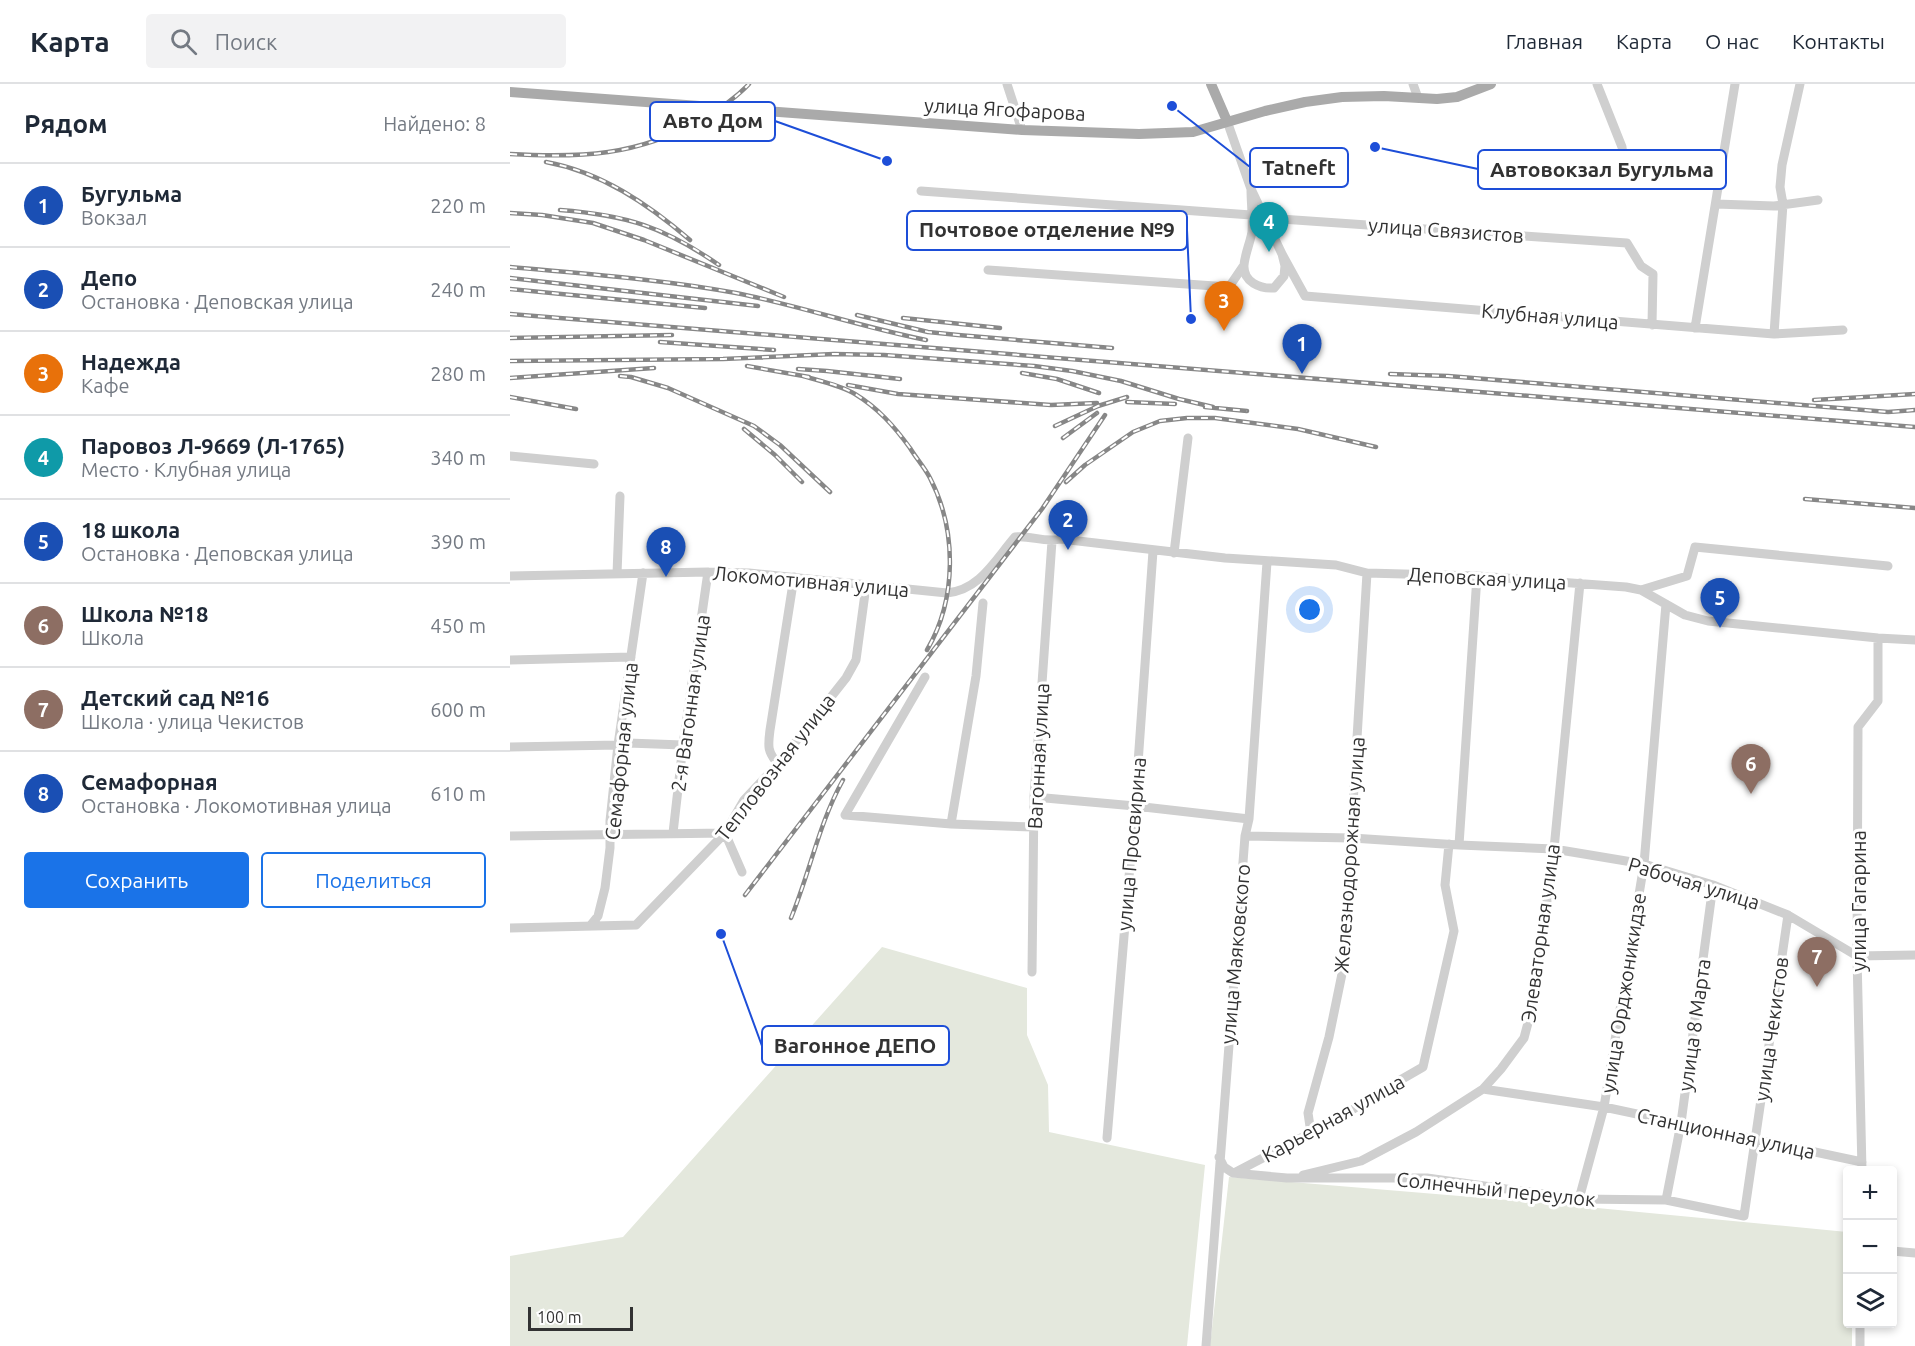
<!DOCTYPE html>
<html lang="ru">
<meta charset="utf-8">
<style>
:root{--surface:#fff;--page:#f2f2f3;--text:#1f2937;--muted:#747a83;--line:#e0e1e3;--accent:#1a73e8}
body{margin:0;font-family:Ubuntu,sans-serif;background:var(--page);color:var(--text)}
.controls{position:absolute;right:18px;bottom:18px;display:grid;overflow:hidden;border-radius:6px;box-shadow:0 3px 9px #0003}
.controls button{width:54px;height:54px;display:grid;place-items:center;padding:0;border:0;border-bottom:2px solid var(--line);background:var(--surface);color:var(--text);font:30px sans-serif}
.scale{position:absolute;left:18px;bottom:15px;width:105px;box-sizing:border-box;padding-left:6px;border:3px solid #323232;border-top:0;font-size:16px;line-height:21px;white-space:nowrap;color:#323232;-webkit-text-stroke:4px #fff;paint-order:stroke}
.you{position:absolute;left:800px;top:526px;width:21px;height:21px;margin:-15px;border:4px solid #fff;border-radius:50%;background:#1a73e8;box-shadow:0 0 0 9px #1a73e833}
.badge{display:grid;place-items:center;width:39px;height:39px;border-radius:50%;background:var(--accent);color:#fff;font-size:20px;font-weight:700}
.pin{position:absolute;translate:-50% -50px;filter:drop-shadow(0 2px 3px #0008)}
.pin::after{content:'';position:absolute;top:32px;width:21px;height:18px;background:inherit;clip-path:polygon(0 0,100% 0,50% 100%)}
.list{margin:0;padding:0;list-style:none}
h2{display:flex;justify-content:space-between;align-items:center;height:78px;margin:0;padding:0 24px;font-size:26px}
h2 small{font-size:20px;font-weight:400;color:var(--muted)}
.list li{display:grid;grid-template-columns:39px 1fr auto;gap:18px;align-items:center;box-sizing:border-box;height:84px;padding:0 24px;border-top:2px solid var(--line)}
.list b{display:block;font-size:22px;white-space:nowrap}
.list p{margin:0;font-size:20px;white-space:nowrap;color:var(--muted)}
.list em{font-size:20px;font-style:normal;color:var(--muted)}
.actions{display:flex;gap:12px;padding:18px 24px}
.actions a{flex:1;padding:14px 0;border:2px solid var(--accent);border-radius:6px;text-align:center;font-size:21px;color:var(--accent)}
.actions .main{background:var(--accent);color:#fff}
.icon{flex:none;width:33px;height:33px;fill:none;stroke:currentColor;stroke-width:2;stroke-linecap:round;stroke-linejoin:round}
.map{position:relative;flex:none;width:1405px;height:1262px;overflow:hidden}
header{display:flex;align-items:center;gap:36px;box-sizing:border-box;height:84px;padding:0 30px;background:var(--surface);border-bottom:2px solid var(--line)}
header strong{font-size:28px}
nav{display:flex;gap:33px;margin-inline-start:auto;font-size:21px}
.search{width:420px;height:54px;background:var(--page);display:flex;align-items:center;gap:15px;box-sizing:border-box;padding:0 21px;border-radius:6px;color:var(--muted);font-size:22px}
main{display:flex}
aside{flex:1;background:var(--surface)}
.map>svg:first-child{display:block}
.green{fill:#e4e8dd}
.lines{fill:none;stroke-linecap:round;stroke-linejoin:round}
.minor{stroke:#cfcfcf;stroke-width:9}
.major{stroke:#aaa;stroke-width:10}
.rail-casing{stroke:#878787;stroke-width:4.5}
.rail{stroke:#fff;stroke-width:2;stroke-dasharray:7;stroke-linecap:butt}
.labels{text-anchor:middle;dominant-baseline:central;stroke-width:6;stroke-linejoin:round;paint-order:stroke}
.street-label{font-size:20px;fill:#323232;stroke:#fff}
.leader{fill:none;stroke:#1d4ed8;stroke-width:2}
.callout-dot{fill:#1d4ed8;stroke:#fff;stroke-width:2}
.callout{fill:#fff;stroke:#1d4ed8;stroke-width:2}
.callout-label{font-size:21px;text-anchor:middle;font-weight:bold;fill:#323232}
</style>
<header>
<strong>Карта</strong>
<div class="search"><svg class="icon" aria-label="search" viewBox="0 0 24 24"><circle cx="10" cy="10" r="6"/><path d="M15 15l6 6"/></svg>Поиск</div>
<nav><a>Главная</a><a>Карта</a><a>О нас</a><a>Контакты</a></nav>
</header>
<main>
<aside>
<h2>Рядом<small>Найдено: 8</small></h2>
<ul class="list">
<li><span class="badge" style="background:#1a4fb4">1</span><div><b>Бугульма</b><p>Вокзал</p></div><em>220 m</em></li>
<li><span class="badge" style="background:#1a4fb4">2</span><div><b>Депо</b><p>Остановка · Деповская улица</p></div><em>240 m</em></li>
<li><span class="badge" style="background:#e8710a">3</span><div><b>Надежда</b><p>Кафе</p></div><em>280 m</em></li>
<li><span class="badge" style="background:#0f9aa8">4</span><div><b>Паровоз Л-9669 (Л-1765)</b><p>Место · Клубная улица</p></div><em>340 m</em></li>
<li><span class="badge" style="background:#1a4fb4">5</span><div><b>18 школа</b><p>Остановка · Деповская улица</p></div><em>390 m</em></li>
<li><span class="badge" style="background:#8d6e63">6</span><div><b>Школа №18</b><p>Школа</p></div><em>450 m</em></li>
<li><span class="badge" style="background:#8d6e63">7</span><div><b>Детский сад №16</b><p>Школа · улица Чекистов</p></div><em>600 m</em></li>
<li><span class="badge" style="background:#1a4fb4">8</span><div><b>Семафорная</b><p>Остановка · Локомотивная улица</p></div><em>610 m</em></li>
</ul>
<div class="actions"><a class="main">Сохранить</a><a>Поделиться</a></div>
</aside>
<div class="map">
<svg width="1405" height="1262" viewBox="0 0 1405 1262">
<rect width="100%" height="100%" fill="#fff"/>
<!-- green -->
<path class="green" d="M372,863L517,904V951L538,1001L539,1048L695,1081L677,1262H0V1172L113,1153Z
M719,1093L1035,1119L1337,1148L1338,1240H1342V1262H700Z"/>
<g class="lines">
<!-- minor -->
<path class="minor" d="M497,0L512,46
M903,0L908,14
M1087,0L1112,63L1116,92
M717,37L741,105L772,170L775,182L774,192L764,204C750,205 733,198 734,181C735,170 740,159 742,148C743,134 741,119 741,105
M411,107L741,131
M1206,120L1264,122L1308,116
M755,134L1117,159L1131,182L1143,190L1142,241
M772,170L795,212L1264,250L1333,246
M478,186L719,203L734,181
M1185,244L1225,0
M1264,250L1273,120L1270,103L1272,81L1290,0
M0,372L84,380
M664,469L678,354
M107,490L110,412
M0,492L198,488L239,489L437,509C470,506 485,476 505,453C520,451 535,459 551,455L715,474L826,481L857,489L967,492L1116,503L1131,506L1175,531L1198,537L1368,554L1405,556
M1131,506L1177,492L1185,463L1378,482
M473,519L466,592L441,740L523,743
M0,576L121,573
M415,593L335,731L441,740
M0,663L108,661L118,659L173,661
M268,680C257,667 258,662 260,646L284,493
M524,713L625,722L739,735
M163,749L173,661L198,488
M0,752L215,749L232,788
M735,752L842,754L949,761L1044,765L1134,780L1203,801L1278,831L1347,872L1405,871
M949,761L967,492
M80,842L88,832L95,804L100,764V737L108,661L133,489
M0,844L126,841L215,749L234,716L268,680L336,594L346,576L356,502
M522,888L524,713L542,457
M973,1005L1094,1023L1352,1078
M801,1049L798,1029L819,953L833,885L857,489
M597,1054L625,722L643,467
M709,1073L714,1083L723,1089L777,1094H917L1069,1115L1156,1116L1234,1132L1278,831
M1352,1086L1347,872L1348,643L1368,617V554
M724,1089L831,1033L873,1006L913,983L944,847L935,801L939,760
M793,1091L851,1077L906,1048L973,1005L991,985L1014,954L1023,920L1044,765L1070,499
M1069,1115L1094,1023L1134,780L1156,520
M1156,1116L1171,1039L1203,801
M1382,1167L1405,1169
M696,1262L735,752L739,735L757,478
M1350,1262V1240"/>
<!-- major -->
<path class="major" d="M701,0L717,37
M0,8L512,46L629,50L683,48L755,27L795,18L832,13L874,12L927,15L947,13L981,0"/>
<!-- rail casing -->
<g class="rail-casing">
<path id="rail" d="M0,70C71,74 127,72 191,36C208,26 225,15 239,0
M36,78C91,88 138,120 180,156
M50,126C117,131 154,143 209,181
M0,129L32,131L83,139L134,156L274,213
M0,183C75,190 151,195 226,209C290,222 352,243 416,256
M0,194L248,222
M0,205L195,224
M0,230L1405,343
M347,231L418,248L448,251L602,264
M393,234L490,244
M0,254L162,251
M150,258L264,266
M0,277L213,275L324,270L374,271L524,282L562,287L611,297L669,315L703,323
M237,282L299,293
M288,285L317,287L390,295
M512,289L547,295L589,309
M880,290L938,292L1378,328L1405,326
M110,292L121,293L158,304L244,342L270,361L320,408
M293,292C310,297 330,301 345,310C368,324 384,342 400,364C406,374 415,384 420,394C447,446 447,515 417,566
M0,294L144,284
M338,301L388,310L541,321L587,319
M0,313L66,325
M1304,316L1405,310
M617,318L665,320
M695,323L737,327
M545,342L588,322L617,313
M234,345L265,371L292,398
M553,354L587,329
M556,398L575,381L623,348L650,337L677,334H705L788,345L866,363
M1295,415L1405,424
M235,811L532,425L595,331
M281,834C300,788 309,739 333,696"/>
</g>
<!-- rail -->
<use href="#rail" class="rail"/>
</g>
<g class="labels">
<!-- street labels -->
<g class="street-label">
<text transform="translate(495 25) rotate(3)">улица Ягофарова</text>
<text transform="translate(936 146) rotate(4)">улица Связистов</text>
<text transform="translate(1040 232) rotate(5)">Клубная улица</text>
<text transform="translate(977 494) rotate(3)">Деповская улица</text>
<text transform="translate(301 497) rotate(5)">Локомотивная улица</text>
<text transform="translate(180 619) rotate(-82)">2-я Вагонная улица</text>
<text transform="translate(111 667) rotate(-84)">Семафорная улица</text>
<text transform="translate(528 672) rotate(-87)">Вагонная улица</text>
<text transform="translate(265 683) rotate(-52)">Тепловозная улица</text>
<text transform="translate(621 760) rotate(-85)">улица Просвирина</text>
<text transform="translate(839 771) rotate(-86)">Железнодорожная улица</text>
<text transform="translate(1184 799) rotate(17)">Рабочая улица</text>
<text transform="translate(1348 817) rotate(-90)">улица Гагарина</text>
<text transform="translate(1030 849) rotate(-82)">Элеваторная улица</text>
<text transform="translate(725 870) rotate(-85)">улица Маяковского</text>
<text transform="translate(1113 909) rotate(-81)">улица Орджоникидзе</text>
<text transform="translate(1184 941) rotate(-82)">улица 8 Марта</text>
<text transform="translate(1261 945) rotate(-82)">улица Чекистов</text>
<text transform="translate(823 1034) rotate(-29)">Карьерная улица</text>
<text transform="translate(1216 1049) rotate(12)">Станционная улица</text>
<text transform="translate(986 1105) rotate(6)">Солнечный переулок</text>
</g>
</g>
<!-- callouts -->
<path class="leader" d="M377 77L265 37M662 22L740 83M865 63L968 85M681 235L677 146M211 850L252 962"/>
<g class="callout-dot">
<circle cx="377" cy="77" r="6"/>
<circle cx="662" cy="22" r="6"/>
<circle cx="865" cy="63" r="6"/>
<circle cx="681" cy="235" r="6"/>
<circle cx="211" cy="850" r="6"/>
</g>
<g class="callout">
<rect x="140" y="18" width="125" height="39" rx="6"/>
<rect x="740" y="64" width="98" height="39" rx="6"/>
<rect x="968" y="66" width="248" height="39" rx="6"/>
<rect x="397" y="127" width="280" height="39" rx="6"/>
<rect x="252" y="942" width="187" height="39" rx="6"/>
</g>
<g class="callout-label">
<text x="203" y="44">Авто Дом</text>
<text x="789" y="91">Tatneft</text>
<text x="1092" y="93">Автовокзал Бугульма</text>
<text x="537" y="153">Почтовое отделение №9</text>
<text x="345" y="969">Вагонное ДЕПО</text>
</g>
</svg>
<div class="controls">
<button>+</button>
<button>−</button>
<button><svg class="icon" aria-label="layers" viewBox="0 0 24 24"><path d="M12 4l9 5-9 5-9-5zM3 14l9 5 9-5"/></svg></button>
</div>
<div class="scale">100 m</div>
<div class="you"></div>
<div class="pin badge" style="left:792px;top:290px;background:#1a4fb4">1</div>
<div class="pin badge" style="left:558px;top:466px;background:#1a4fb4">2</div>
<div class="pin badge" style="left:714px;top:247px;background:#e8710a">3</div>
<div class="pin badge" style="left:759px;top:168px;background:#0f9aa8">4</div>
<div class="pin badge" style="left:1210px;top:544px;background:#1a4fb4">5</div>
<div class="pin badge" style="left:1241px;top:710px;background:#8d6e63">6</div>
<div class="pin badge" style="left:1307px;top:903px;background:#8d6e63">7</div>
<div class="pin badge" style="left:156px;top:493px;background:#1a4fb4">8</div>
</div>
</main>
